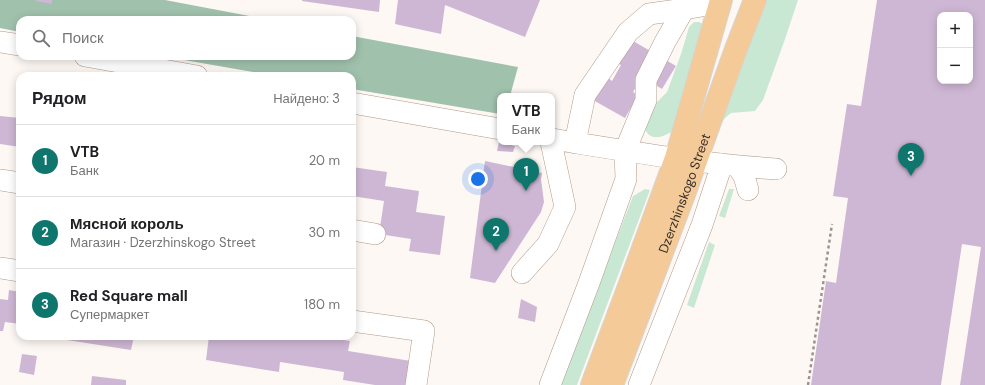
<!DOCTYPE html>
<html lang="ru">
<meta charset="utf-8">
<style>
:root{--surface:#fff;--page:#f2f2f2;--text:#202124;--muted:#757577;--line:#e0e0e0;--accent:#0f766e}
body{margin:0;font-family:"DM Sans",sans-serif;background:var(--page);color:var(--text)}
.controls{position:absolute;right:12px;top:12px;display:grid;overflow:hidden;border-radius:8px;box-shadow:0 2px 10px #0003}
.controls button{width:36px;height:36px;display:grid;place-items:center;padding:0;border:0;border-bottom:1px solid var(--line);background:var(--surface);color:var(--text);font:20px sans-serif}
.you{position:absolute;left:478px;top:179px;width:14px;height:14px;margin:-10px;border:3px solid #fff;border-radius:50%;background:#1a73e8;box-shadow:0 0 0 6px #1a73e833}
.badge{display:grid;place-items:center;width:26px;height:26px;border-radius:50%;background:var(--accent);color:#fff;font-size:13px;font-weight:700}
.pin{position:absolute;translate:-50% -33px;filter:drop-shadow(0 1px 2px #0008)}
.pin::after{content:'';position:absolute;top:21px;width:14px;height:12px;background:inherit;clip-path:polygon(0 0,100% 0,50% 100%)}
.popup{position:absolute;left:497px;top:93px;width:58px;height:52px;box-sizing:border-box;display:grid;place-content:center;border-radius:8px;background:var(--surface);filter:drop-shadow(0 1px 3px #0005);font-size:13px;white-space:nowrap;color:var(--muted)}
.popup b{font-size:15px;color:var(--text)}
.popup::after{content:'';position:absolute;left:50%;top:100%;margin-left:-8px;border:8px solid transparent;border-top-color:var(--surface)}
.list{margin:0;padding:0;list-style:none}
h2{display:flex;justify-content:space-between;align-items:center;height:52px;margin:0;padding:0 16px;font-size:17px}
h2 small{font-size:13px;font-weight:400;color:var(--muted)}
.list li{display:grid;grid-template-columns:26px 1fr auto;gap:12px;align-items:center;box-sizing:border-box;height:72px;padding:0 16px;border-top:1px solid var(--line)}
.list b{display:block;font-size:15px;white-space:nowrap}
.list p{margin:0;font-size:13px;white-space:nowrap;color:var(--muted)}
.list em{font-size:13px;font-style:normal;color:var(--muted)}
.icon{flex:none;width:22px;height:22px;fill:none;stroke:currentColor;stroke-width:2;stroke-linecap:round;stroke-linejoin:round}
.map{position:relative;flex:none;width:985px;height:385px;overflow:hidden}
.search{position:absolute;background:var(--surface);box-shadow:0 2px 10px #0003;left:16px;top:16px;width:340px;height:44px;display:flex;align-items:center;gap:10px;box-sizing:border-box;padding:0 14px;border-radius:12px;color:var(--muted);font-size:15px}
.panel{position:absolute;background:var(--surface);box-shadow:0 2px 10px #0003;left:16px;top:72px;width:340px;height:268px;border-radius:12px}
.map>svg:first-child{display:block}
.green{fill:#c8e8d4}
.forest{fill:#a0c2ad}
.building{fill:#ceb7d4;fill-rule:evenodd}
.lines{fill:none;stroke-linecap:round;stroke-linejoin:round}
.minor-casing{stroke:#b19988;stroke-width:22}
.major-casing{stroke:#d7d5d4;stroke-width:24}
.path{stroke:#9a938e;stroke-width:2.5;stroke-dasharray:3 3;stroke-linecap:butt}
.minor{stroke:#fff;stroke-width:21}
.major{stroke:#f4ca98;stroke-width:22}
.labels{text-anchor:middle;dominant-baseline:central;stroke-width:3.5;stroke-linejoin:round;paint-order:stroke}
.street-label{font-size:13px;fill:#382f28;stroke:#fef8f5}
</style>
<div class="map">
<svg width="985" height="385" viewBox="0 0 985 385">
<rect width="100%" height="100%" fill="#fef8f5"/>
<!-- green -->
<path class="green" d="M767,0H798L784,42L763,100L755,111L731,113L725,118L721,124L739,71Z
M694,22H699L703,24L673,131C664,137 650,142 645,129L655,104L667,92L681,54L689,27Z
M645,189L650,190L577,385H560L633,196Z
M729,189H734L725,218L719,216Z
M709,242L715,245L694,308L687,305Z"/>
<!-- forest -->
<path class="forest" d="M0,0H165L270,20H20V32L0,28Z
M352,36L518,67L510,96H500V114L352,89V76H277L161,56H352Z"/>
<!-- building -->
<path class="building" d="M36,0H52V4L36,1Z
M302,0H380L379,12L302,1Z
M398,0H540L525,37L445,5L441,34L395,24Z
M877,0H985V385H960L981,247L962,244L941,385H811L826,281L836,283L848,198L833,196L847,104L861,106ZM940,15H970V81H940Z
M628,38L676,66L662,89L642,77L633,92L638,95L625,118L593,100L607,77L612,81L621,65L615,62Z
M0,116L20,118V147L0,144Z
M499,142L515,146L513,152L497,151Z
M485,161L542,173L541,179L544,202L541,212L495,283L470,278Z
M352,167L387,172L385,186L419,191L416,212L445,216L440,255L409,251L411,239L379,234L384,201L352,196Z
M9,290L20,292V324L5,322L3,331H0V299L8,300Z
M521,299L537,307L535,322L518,318Z
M68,336H134L131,350L67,340Z
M209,336H256L283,340L284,336H319L350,341L348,351L411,361L408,385H375L343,380L344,372L280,362L279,372L206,360Z
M22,354L37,356L34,375L19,372Z
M92,376L126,380V385H91Z"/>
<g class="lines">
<!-- minor casing -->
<g class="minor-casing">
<path id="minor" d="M0,42L20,45
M85,56L197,76
M352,103L500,129
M552,139C627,151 701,164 776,169
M575,143L585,95L628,32L649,14L684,9L720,3
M737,166L744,176L748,190
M0,180L20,183
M352,230L375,234
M0,268L20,271
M522,273L548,244L565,207L551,142
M352,321L424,331L416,385
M550,385L589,283L626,179L625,151L646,100V80L665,42L684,9
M639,385L702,225L722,164"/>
</g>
<!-- major casing -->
<g class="major-casing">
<g id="major">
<path d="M592,385L631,281L676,158L721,0"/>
<path id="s1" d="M612,385L683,197L736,49L755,0"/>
</g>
</g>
<!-- path -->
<path class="path" d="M808,385L832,224"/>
<!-- minor -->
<use href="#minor" class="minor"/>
<!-- major -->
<use href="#major" class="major"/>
</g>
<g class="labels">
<!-- street labels -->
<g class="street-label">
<text stroke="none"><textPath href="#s1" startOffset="205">Dzerzhinskogo Street</textPath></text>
</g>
</g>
</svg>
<div class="controls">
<button>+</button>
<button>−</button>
</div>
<div class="you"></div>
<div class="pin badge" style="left:526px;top:191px">1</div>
<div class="popup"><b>VTB</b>Банк</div>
<div class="pin badge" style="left:496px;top:251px">2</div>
<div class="pin badge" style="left:911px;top:176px">3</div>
<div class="search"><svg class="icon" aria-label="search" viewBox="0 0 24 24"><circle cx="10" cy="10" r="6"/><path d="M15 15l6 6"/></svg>Поиск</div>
<section class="panel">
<h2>Рядом<small>Найдено: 3</small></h2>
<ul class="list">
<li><span class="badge">1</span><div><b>VTB</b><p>Банк</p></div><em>20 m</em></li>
<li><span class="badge">2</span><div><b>Мясной король</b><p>Магазин · Dzerzhinskogo Street</p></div><em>30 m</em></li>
<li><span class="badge">3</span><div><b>Red Square mall</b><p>Супермаркет</p></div><em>180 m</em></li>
</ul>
</section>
</div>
